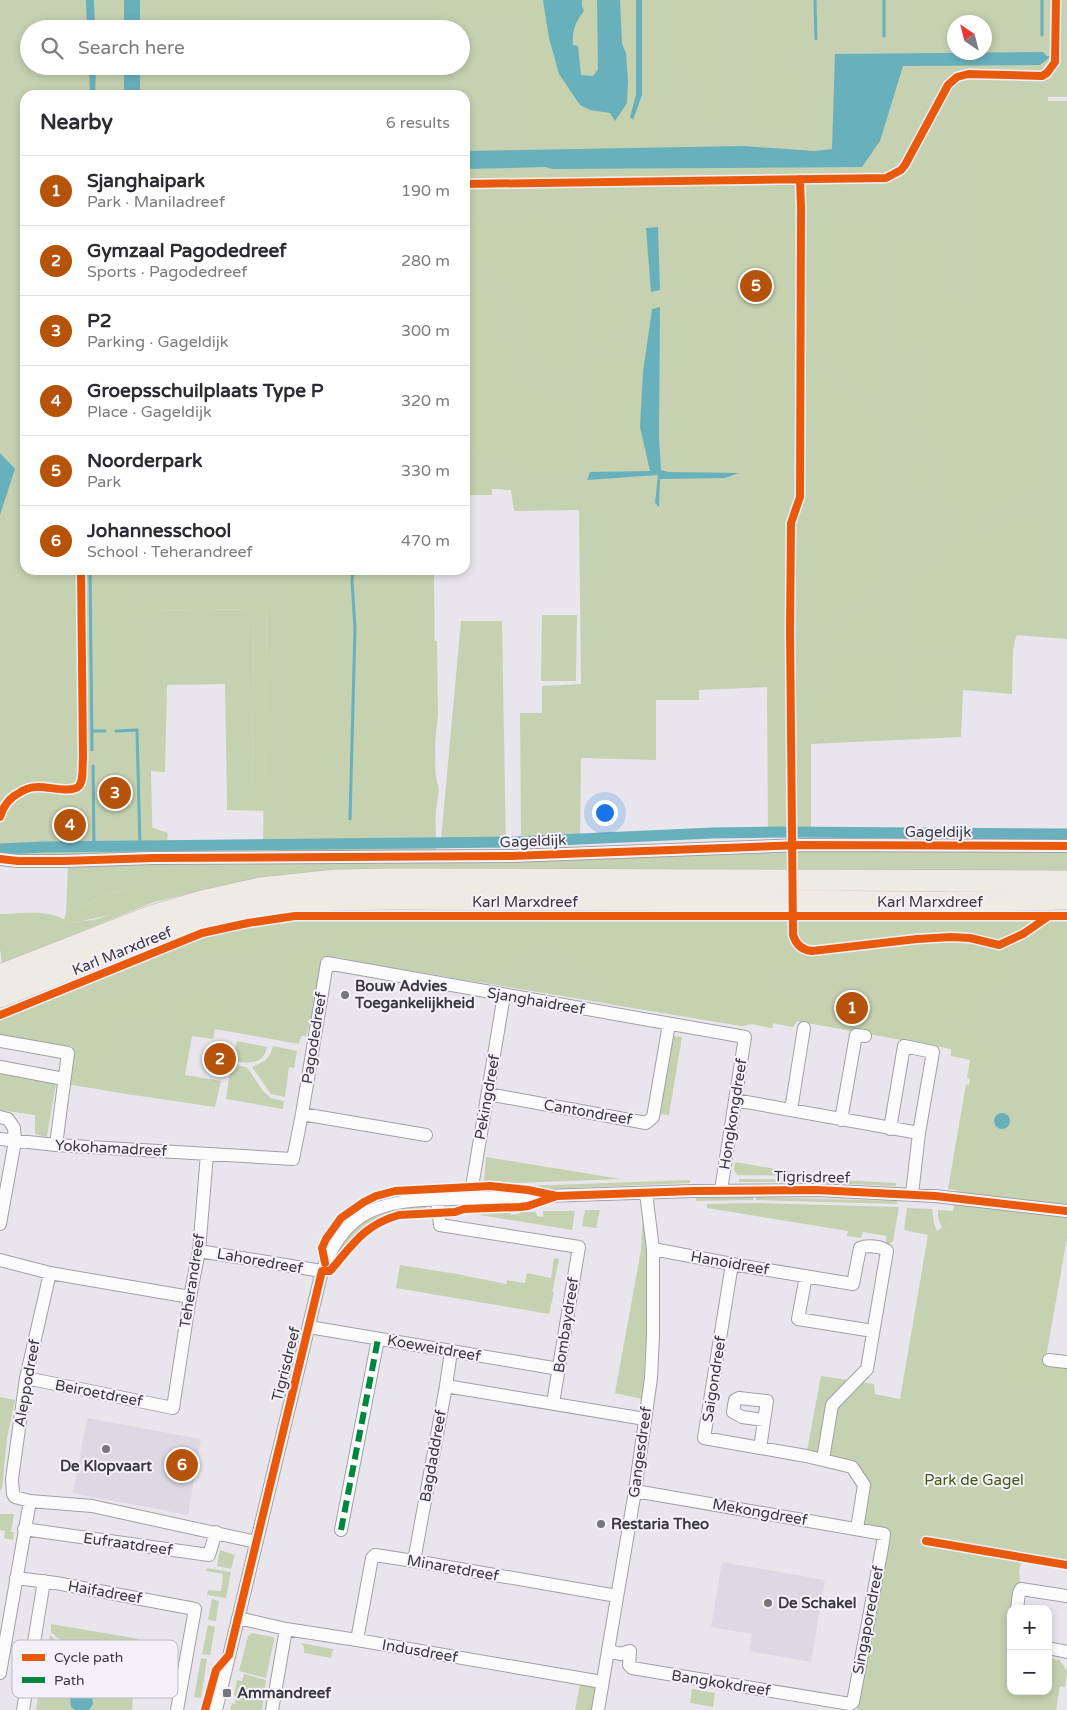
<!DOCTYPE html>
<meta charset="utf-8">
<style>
:root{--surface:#fff;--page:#f7f7f7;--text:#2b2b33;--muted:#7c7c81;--line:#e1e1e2;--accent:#b45309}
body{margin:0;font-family:"Varela Round",sans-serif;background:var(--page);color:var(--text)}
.controls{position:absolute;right:15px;bottom:15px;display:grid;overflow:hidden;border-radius:10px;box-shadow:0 2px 8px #0003}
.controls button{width:45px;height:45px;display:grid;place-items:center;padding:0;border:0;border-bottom:1px solid var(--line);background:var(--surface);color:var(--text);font:25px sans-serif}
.compass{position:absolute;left:947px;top:15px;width:45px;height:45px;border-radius:50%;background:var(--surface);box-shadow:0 2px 8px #0003;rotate:325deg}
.you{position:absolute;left:604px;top:812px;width:18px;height:18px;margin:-12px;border:4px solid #fff;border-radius:50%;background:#1a73e8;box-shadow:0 0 0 8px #1a73e833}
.badge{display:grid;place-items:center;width:32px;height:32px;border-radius:50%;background:var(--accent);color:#fff;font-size:16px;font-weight:700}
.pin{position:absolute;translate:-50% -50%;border:2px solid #fff;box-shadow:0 1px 5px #0006}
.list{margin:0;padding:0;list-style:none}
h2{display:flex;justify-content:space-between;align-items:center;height:65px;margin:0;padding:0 20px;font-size:21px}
h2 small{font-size:16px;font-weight:400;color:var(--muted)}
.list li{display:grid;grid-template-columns:32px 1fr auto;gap:15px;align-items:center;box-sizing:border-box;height:70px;padding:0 20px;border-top:1px solid var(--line)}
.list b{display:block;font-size:19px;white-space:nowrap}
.list p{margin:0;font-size:16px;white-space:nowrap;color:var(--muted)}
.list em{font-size:16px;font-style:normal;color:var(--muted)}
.icon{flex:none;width:28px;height:28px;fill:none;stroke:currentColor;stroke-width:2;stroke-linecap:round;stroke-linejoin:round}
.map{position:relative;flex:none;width:1067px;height:1710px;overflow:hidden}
.search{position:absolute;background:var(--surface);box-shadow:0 2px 8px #0003;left:20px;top:20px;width:450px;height:55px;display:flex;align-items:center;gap:12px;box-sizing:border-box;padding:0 18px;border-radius:28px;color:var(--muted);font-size:19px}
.panel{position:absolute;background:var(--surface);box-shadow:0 2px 8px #0003;left:20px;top:90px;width:450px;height:485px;border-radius:15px}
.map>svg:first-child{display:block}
.built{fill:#ddd8e4}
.green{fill:#c5d1b1;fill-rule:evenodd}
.forest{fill:#c5d1af}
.water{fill:#68b0bc}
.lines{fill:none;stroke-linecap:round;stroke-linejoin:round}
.stream{stroke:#68b0bc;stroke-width:3}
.canal{stroke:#68b0bc;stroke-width:11}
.minor-casing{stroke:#a1a0a4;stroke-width:14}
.trunk-casing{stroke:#beb7b2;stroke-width:22}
.minor{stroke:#fcfbfc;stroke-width:12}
.trunk{stroke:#eeeae4;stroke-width:21}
.quiet{stroke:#00873e;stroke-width:6;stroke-dasharray:12 6;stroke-linecap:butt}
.cycleway-casing{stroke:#f5f1fb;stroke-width:11}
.cycleway{stroke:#e8590c;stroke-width:8}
.poi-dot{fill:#77767a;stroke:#f5f1fb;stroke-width:2}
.labels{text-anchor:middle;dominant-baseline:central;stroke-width:4;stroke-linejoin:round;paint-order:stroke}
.street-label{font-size:15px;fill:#3a393d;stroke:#f5f1fb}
.poi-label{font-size:15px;font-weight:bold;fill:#3a393d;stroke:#f5f1fb;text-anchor:start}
.park-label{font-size:15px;fill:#44590f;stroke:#f5f1fb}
.key{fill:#f5f1fb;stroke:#bdbac2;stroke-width:1}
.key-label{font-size:14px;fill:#3a393d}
</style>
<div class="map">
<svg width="1067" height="1710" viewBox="0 0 1067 1710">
<rect width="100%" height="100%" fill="#e8e6ec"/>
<!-- built -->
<path class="built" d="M87,1418L201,1439L188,1515L73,1493Z
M722,1562L825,1580L811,1662L749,1651L752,1634L711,1627Z"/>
<!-- green -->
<path class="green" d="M0,0H1067V97H1048V101H1067V639L1016,635L962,654V657L943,684L963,690L961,737L811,744V834L768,836L767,687L699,690V700H656V760L581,758L580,843H521L520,713H542V686L581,684L579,510L514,511L511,490L465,487V95H25V570H434L436,856L275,857V847H263L267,604L148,606V632L149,611L254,609L252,799L227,800L225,684L167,685L165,772L151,771L153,858L0,859ZM954,22H984V52H954ZM29,29H461V66H29Z
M542,615H577L576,681H541Z
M461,621H502L506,846L443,847L441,840Z
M758,851H1067V874L222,888L191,893L151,903L2,964L0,949V914C23,914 51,908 69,923L98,919L130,907L139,882L66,913L68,865Z
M324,915L1067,920V1238L1044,1369L1067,1373V1564L1022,1558L1019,1571L1021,1589L1017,1609H1011V1648L999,1680L1011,1682V1691H1048V1688L1051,1689L1048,1710H857L883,1534L857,1529L859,1477L806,1456L821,1376L874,1384L875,1394L900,1399L928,1235L904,1230L907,1208L932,1209L934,1223L937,1231L951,1222L982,1054L797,1021L793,1027L773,1023L772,1028L752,1024L742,1026L364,963L338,957H322L311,1019L306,1036H301L299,1044L215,1029L213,1039L192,1036L185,1075L221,1081L215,1107L120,1093L68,1084L73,1046L0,1043V1020L202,933Z
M672,1036L682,1037L669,1115L658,1114Z
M237,1041L267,1047C263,1066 248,1063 232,1061Z
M273,1046L297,1051L294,1068L289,1067L285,1097L271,1094L252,1067C265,1061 269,1060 273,1046Z
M231,1064L246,1067L249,1070L263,1091L271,1098L284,1101L283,1109L226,1099Z
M0,1072L56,1083L47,1137L35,1134V1115L0,1110Z
M486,1157L621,1179L515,1183L484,1182Z
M735,1162L811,1175V1176L738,1175L734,1171Z
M739,1179L843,1180L896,1183V1186L803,1182H739Z
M690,1180V1183L544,1189L525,1188V1186Z
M407,1192V1197L346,1221L335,1232L326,1246L325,1245C338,1213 373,1193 407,1192Z
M753,1197V1200L696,1201V1198Z
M756,1197L897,1201V1204L756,1200Z
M756,1203L899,1207L893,1241L889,1244H886V1236L863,1232L861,1238L847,1236L848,1231L707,1208V1204Z
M425,1206L427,1211C396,1214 375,1216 354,1240C345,1250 338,1261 329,1270C344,1221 379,1211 425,1206Z
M585,1210H600L596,1228L582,1226Z
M543,1211H575L572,1230L480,1215L481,1214L511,1212V1215L519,1214L520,1212H536L537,1216L543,1217Z
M643,1213C651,1275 647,1337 642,1399L615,1393L641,1250Z
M400,1265L463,1275V1279L509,1288L529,1297L554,1292L549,1314L396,1288Z
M0,1397L15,1400L7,1438L0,1443Z
M0,1514H14L11,1532H14L13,1540L4,1538L5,1531L0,1530Z
M220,1550L235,1555L231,1569L217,1566Z
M207,1568L231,1572L226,1598L207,1595L208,1590L221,1591L223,1574L206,1571Z
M212,1599L219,1601L216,1621L208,1620Z
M208,1625L215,1627L210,1655L202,1654Z
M252,1633L273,1637L274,1640L266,1678L239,1671L248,1636Z
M50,1635L67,1651L70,1648L67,1646L90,1639L103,1651C113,1648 121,1641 131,1642L97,1662L98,1669L101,1671V1677L103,1675L104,1662L106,1660L129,1645L141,1647L142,1649L134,1681L132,1710H37L36,1708Z
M301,1643L333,1649L331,1658L304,1653V1647Z
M201,1658L207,1659L201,1698L194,1697Z
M244,1674L266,1680L262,1710H230L232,1703L235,1704L236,1697L234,1695L237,1680L242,1681Z
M581,1679L602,1682L604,1710H575Z
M692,1689L715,1693L713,1707L690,1703Z"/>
<!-- forest -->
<path class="forest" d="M159,0H232L231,29H159Z
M430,0H464L466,4L469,3L470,0H495L497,2H505L506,0H543L549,38L590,110L610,113L627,103L628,81L626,53L622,44L620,0H636V95L630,117L633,120L642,95V0H655L654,148L541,151L535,134L536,98L534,40L533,25L530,20C504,9 473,15 447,19L442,25V29H430Z
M582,0H597L598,69L593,76H580L578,46L573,45C572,31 574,23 584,11L582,6Z
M675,0H724L727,120L706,125L709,88L674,59Z
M752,0H802V20L791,45L793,128L754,124Z
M911,0H1027V32L985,34L984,22H954V35L914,36Z
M161,66H231V71L161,73Z
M430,66H442V95H431Z
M1040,100L1045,160L1043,283L1045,480L976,517L967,545L1045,512L1043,626L1016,636L1013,650L1012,694L963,690L943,685L940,703L912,700L913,656L962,657L961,648L908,649L907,581C917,576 929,571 938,564C972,537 959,508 940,477C952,455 933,440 920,424L937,329L909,358L904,355V236L920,239L945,237L946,205L941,188L947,183L952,202L949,295L971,312V233L968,104Z
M542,219L579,224V361L558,371L538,355L519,294L496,269L472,259H465V224Z
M619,219L646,228L649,258L637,254L621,241L611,298L624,313L593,352L599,223Z
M673,223H736V287H673Z
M786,223L787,333L748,288V224Z
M885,223L886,405L814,352V226Z
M465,278L485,291L496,318L494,336L509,354L504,366L519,388L558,399L579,395V471L556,473L465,449Z
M673,301H736L735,460L674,461Z
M751,314L775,342L785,349L789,515L779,535L777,545L779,662L748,661Z
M625,328L611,364L630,369L637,355L643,372L638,448L623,457L596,452L597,364Z
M814,370L876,416L886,426L887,576L866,587L827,621L821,622L814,620Z
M909,451L929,482L910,498L908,473Z
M465,483H491L492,495H465Z
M91,570H335L334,817L292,816L283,576L129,577L128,732L90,733Z
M347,570H410L414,805C411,814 409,817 400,820L348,819L350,634Z
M139,597H267L264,811L227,810V800L252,798L254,609L149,611L148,826L168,833L166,849L139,850L136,675Z
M875,599L874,640L842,641L835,639L834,636Z
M422,641H437L438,715L433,761L439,791L430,846H423Z
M826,654L895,656L888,719L825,722Z
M164,873L196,875L205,877V880C189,882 173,889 157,889L154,881Z
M139,882C142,888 145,894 141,900C132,912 84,921 69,923L64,919L66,913Z
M332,920L787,925C789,941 793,952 810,956C806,969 797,968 786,967C781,967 778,968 773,967L768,978L770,990L782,999L806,1008H821L838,1017L851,1021H864C871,999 885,996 868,973L873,965H886L895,952L910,945L920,946L933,958L943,962L965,951L983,950L996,952L1010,962L1014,974L1010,982L978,994L971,1001L969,1027L957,1014H950L944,1018C949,1020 955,1021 959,1025C972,1037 969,1042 989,1050C987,1061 981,1069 978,1081L968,1164L961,1191L948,1189L966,1084L969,1085L970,1079L967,1078L970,1060L951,1056V1049L797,1021L793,1027L773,1023L772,1028L752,1024L742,1026L603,1003L607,978C586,972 588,966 572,956C556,946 524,933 512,956C510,960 510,967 505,969C498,972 489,969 482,973L479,975L478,982L450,978C452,973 452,969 456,966C463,960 488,958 477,944C465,944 450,946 438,944C411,938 383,925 357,941L356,945L363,954L364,963L338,957Z
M1038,920H1067V941C1052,940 1041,935 1038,920Z
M268,924C281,960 231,947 212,950C193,953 175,958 155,956L199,938Z
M319,946L321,957L311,1019C306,1015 299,1008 295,1003C288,991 285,963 296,954C302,949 312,948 319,946Z
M154,986L160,1006V1016L155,1018L110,1011L99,1089L68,1084C72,1058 71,1012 98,1001C105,998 111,999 118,998C122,998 127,994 132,992C139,989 147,988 154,986Z
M201,996C210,996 218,997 224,1004C226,1007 228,1011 231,1013C247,1024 252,1015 263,1036L174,1023L171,1018C178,1003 184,997 201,996Z
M44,1001L47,1007V1012C39,1023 13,1027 3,1018Z
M938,1210L966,1212L957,1214L953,1220L942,1228L938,1217Z
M1057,1217L1067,1219V1226L1043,1361L1067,1367V1388H1055L1024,1381L1008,1383L1004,1377C1007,1359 1020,1361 1032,1352L1052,1255Z
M554,1258L559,1259L552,1293L529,1298L509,1288L466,1282L463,1279V1275L466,1276L506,1284L507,1280L525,1283L527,1273L551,1278Z
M7,1438L2,1489L0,1490V1443Z
M51,1624L139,1639V1643L123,1641L106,1652L103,1651L90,1639L67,1646L51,1632Z
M1009,1648L1011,1651V1684L998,1682C1000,1671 1001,1656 1009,1648Z
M1048,1657L1051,1660L1054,1658L1056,1661L1059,1659L1067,1671L1065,1687L1060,1686L1056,1710H1045L1049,1691Z"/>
<!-- water -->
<path class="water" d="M86,0H94L95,29H87Z
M124,0H140V29H124Z
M543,0H582V6L584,11C575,23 572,30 573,45L578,46L581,75L593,76L598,69L597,0H620L622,44L626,53L628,81L627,103L615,121L610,113L590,110L580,105L559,74L549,38Z
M636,0H642V95L633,120L630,117L636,95Z
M1043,52L1047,56H1049V58L1040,65L903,66L880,141L862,167L552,169L545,167L465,169V151L743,146L814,151L832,149L835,54Z
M89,66H96L95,95H90Z
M124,66H140V95H124Z
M658,227L660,290L651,292L646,228Z
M660,307L659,437L661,470L668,472L739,473L725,478L660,479L659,507L655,503L658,475L587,480L590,472L650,471L640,427L643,372L652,309Z
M0,453L15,469L0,515Z
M994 1121a8 8 0 1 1 16 0a8 8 0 1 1-16 0Z
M85,1690L92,1696L93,1704L89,1710H75L71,1707L70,1698L75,1691Z"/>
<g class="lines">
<!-- stream -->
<path class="stream" d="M815,0L816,39
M1042,0V35
M884,36V0
M90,570L92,750
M93,731H105
M116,731L137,730L140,847
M93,766L94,847
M350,819L355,628L352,581L353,570"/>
<!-- canal -->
<path class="canal" d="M0,849L44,847L514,842L713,833L788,832L1067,834"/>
<!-- minor casing -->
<g class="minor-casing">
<path id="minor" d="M0,859L18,861H64L153,858L511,856L801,845L1067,846
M0,1041L68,1053L56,1145
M0,1067L64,1079
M488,1094L646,1123L653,1117L669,1024
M735,1100L919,1133
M791,1110L804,1028
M302,1114L426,1135
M0,1117L8,1119L14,1128L15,1141L0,1224
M841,1120L856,1035L865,1036
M890,1129L904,1046L933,1052L919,1133L912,1194
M0,1139L56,1145L293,1159L302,1114L327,963L745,1037L721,1190
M437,1199L440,1225L579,1247L553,1403
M470,1199L504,995
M653,1249L732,1264L853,1284L860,1248C867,1245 881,1246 887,1251L867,1369L832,1405L823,1459
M199,1251L322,1271
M0,1260L50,1273L190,1297
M732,1264L704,1438L806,1456L852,1467L864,1485L857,1529
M50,1273L26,1378L12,1479L13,1494L15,1497L30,1501L92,1506L256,1542
M806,1276L798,1319L873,1331
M309,1327L559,1369
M1049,1360L1067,1362
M26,1378L173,1408L190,1297L199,1251L207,1154
M446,1386L645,1419
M760,1448L767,1401L739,1398L735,1400L733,1412L742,1417L764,1420
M24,1529L209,1555L216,1532
M341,1530L378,1339
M414,1561L446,1386L451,1351
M16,1578L56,1583L195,1609L177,1710
M1017,1609L1019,1593L1021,1589L1067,1596
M238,1618L286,1629L357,1640L602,1682
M357,1640L372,1558L375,1555L414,1561L617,1596
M1048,1648L1067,1652
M608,1650L620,1654L630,1651L629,1665L632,1668L850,1704L853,1702L882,1548L884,1534L635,1491
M0,1673L30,1501
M23,1710L44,1581
M216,1710L322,1271C342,1220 368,1203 423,1200L693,1191L816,1190L935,1196L1067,1211
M272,1710L286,1629
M598,1710L635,1491L651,1378L653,1335V1249L646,1193"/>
</g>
<!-- trunk casing -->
<g class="trunk-casing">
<path id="trunk" d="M0,975L151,916L202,901L260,888L336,880L391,879L1067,881
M0,997L126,947L194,923L278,905L333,900L394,899L940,902L1067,899"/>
</g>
<!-- minor -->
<use href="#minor" class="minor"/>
<!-- trunk -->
<use href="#trunk" class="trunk"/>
<!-- quiet -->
<path class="quiet" d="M341,1530L378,1339"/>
<!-- cycleway casing -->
<g class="cycleway-casing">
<path id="cycleway" d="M800,179L801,208L800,497L791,523L790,630L793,935C796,945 802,950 812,951L917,939L951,937L970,938L999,945L1023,934L1049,916
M465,184L886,178L901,170L905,165L948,85L957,77L968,74L1042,76L1047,73L1055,62L1056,0
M0,817C3,807 9,798 19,793C25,789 30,787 37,787C48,786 71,794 79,786C84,780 82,766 83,759L81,570
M0,859L18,861H64L153,858L511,856L801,845L1067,846
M0,1015L202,933L248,923L295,916H1067
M325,1263L322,1248L326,1239L341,1218L364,1202L376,1196L395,1191L490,1186L528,1190L557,1196L693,1191L816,1190L935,1196L1067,1211
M926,1541L1067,1565
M205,1710L216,1670L229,1655L322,1271H330C353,1244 364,1225 399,1215L455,1212L464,1209L520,1207L528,1206L557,1196"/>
</g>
<!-- cycleway -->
<use href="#cycleway" class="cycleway"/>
</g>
<!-- markers -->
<g class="poi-dot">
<circle cx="345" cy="995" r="5"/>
<circle cx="106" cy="1449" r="5"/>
<circle cx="601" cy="1524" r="5"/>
<circle cx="768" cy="1603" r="5"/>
<rect x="222" y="1688" width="10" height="10" rx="2.5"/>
</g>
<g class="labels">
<!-- street labels -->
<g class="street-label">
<text x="938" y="832">Gageldijk</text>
<text transform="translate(533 841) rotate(-2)">Gageldijk</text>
<text x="525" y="902">Karl Marxdreef</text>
<text x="930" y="902">Karl Marxdreef</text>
<text transform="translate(122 951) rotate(-22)">Karl Marxdreef</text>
<text transform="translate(536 1001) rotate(10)">Sjanghaidreef</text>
<text transform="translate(314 1038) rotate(-81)">Pagodedreef</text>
<text transform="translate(487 1097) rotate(-80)">Pekingdreef</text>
<text transform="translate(588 1112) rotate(10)">Cantondreef</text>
<text transform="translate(733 1114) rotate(-81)">Hongkongdreef</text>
<text transform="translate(111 1148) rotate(3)">Yokohamadreef</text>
<text transform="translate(812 1177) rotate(1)">Tigrisdreef</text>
<text transform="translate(260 1261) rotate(10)">Lahoredreef</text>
<text transform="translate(730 1263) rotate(10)">Hanoidreef</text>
<text transform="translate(192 1281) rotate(-81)">Teherandreef</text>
<text transform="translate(566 1325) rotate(-81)">Bombaydreef</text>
<text transform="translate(434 1348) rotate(10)">Koeweitdreef</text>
<text transform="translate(286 1364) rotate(-76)">Tigrisdreef</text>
<text transform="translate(714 1379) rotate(-81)">Saigondreef</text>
<text transform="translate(27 1383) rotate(-80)">Aleppodreef</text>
<text transform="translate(99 1393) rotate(11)">Beiroetdreef</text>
<text transform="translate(640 1452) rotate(-82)">Gangesdreef</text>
<text transform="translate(433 1456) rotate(-80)">Bagdaddreef</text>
<text transform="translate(760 1512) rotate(10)">Mekongdreef</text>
<text transform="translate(128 1544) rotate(8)">Eufraatdreef</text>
<text transform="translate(453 1568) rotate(10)">Minaretdreef</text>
<text transform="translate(105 1592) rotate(10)">Haifadreef</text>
<text transform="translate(868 1620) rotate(-79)">Singaporedreef</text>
<text transform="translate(420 1651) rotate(10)">Indusdreef</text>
<text transform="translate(721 1683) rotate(9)">Bangkokdreef</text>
</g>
<!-- poi labels -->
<g class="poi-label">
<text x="355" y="986">Bouw Advies<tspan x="355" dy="17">Toegankelijkheid</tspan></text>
<text x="106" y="1466" text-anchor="middle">De Klopvaart</text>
<text x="611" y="1524">Restaria Theo</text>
<text x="778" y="1603">De Schakel</text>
<text x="237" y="1693">Ammandreef</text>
</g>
<!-- park labels -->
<g class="park-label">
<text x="974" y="1480">Park de Gagel</text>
</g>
</g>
<!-- legend -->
<rect x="12" y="1640" width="166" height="58" rx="8" class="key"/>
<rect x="22" y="1654" width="23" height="7" fill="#e8590c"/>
<rect x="22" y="1677" width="23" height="6" fill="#00873e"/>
<g class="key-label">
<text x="54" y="1662">Cycle path</text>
<text x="54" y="1685">Path</text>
</g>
</svg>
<div class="controls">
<button>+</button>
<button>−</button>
</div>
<svg class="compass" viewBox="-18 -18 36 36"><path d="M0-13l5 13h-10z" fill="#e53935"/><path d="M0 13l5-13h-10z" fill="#7c7c81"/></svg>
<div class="you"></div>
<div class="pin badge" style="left:852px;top:1008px">1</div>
<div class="pin badge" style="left:220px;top:1059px">2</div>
<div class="pin badge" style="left:115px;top:793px">3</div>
<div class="pin badge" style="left:70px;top:825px">4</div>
<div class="pin badge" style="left:756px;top:286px">5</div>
<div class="pin badge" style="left:182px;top:1465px">6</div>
<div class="search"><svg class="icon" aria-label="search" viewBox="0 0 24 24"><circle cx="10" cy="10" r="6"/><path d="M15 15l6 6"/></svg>Search here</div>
<section class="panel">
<h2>Nearby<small>6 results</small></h2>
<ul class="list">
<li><span class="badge">1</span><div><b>Sjanghaipark</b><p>Park · Maniladreef</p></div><em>190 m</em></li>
<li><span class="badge">2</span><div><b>Gymzaal Pagodedreef</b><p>Sports · Pagodedreef</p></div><em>280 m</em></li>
<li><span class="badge">3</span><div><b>P2</b><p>Parking · Gageldijk</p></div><em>300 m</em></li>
<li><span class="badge">4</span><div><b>Groepsschuilplaats Type P</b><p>Place · Gageldijk</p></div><em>320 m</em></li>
<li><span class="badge">5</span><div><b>Noorderpark</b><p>Park</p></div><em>330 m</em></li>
<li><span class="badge">6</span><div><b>Johannesschool</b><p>School · Teherandreef</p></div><em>470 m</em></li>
</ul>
</section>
</div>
